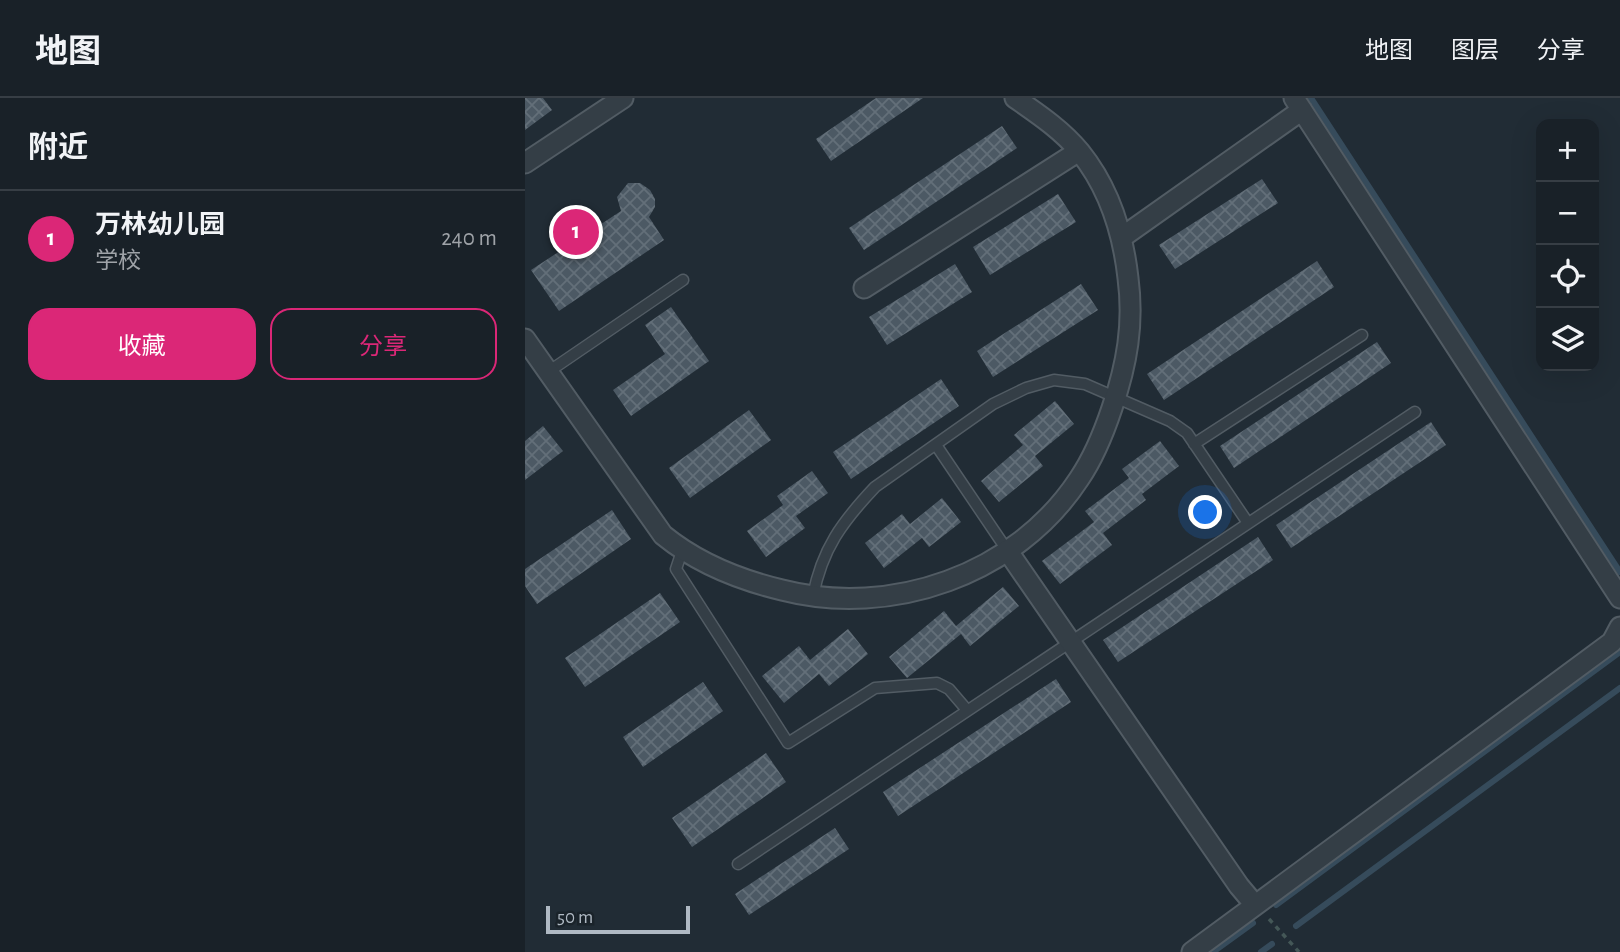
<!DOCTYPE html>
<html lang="zh">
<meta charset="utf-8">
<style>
:root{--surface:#192128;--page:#262e34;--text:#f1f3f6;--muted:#9fa3a8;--line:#373e45;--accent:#db2777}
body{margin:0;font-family:"Alegreya Sans","Noto Sans SC",sans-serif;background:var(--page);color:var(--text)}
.controls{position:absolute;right:21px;top:21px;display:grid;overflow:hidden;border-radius:14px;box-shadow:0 7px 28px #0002}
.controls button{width:63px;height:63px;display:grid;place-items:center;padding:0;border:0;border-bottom:2px solid var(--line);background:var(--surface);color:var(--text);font:35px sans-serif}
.scale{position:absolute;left:21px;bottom:18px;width:144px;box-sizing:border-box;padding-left:7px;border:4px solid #afb9c3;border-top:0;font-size:19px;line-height:24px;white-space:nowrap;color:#afb9c3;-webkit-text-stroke:5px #1a232a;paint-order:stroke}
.you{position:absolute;left:681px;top:415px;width:24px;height:24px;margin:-18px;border:5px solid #fff;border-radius:50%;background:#1a73e8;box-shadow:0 0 0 10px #1a73e833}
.badge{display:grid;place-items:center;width:46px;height:46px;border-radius:50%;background:var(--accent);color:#fff;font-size:23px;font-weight:700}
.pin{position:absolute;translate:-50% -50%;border:4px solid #fff;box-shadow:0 2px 7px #0006}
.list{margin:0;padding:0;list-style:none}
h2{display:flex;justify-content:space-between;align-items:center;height:91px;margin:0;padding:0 28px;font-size:30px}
h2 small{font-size:23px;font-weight:400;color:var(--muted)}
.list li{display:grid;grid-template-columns:46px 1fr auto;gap:21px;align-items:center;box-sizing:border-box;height:98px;padding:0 28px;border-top:2px solid var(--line)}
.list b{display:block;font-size:26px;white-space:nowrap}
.list p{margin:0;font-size:23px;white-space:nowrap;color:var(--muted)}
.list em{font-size:23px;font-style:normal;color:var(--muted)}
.actions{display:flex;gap:14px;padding:21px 28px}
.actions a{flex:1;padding:16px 0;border:2px solid var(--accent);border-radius:21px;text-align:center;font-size:24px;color:var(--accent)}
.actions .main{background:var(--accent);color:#fff}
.icon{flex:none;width:38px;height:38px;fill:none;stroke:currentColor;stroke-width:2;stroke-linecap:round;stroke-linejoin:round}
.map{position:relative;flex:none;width:1095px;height:854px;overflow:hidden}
header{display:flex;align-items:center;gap:42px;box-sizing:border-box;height:98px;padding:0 35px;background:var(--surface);border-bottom:2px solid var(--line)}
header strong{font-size:33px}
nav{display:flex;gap:38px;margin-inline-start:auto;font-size:24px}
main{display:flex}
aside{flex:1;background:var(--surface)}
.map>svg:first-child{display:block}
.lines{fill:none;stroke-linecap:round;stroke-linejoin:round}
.stream{stroke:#364b5b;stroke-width:6}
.building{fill:url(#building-cross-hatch)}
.lane-casing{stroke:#525c64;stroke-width:13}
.street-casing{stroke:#525c64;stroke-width:23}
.path{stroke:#445757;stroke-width:3.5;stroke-dasharray:5 5;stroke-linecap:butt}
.lane{stroke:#343e46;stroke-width:10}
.street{stroke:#343e46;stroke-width:19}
</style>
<header>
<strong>地图</strong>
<nav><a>地图</a><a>图层</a><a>分享</a></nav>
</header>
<main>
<aside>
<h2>附近<small></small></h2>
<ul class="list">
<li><span class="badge">1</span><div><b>万林幼儿园</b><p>学校</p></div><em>240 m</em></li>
</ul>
<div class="actions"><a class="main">收藏</a><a>分享</a></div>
</aside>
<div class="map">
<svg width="1095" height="854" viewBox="0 0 1095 854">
<defs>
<pattern id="building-cross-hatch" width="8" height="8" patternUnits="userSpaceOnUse" patternTransform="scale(1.75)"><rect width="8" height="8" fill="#4c5964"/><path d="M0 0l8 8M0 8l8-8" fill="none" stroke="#636f79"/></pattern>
</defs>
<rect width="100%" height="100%" fill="#212c35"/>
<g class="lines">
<!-- stream -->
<path class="stream" d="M786,0L1095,474
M751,807L1095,554
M771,828L1095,590
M688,854L728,825
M736,854L747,846"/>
</g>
<!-- building -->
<path class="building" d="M0,0H18L27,12L0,32Z
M351,0H398L306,63L291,41Z
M477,28L492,50L339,152L324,130Z
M737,81L753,105L650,171L634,147Z
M103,85H115L125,92L130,101V109L124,119L139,142L34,213L6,172L96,113L92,99Z
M533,96L551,124L465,177L448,149Z
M792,163L809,189L639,302L622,276Z
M430,166L447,194L362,247L344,219Z
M556,186L573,212L468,279L452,253Z
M146,209L184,263L106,318L88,292L140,256L120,227Z
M852,244L866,265L709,370L695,348Z
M416,281L434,308L326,381L308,354Z
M530,303L549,326L510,358L518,368L474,404L456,383L498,347L489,337Z
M224,312L246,342L165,400L144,370Z
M906,324L921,347L766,450L751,427Z
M18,328L38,353L0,382V343Z
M635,343L654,368L617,396L621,402L578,435L587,447L535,486L517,463L569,424L560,413L604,380L597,371Z
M287,373L303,395L271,418L280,430L241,459L222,433L258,407L252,398Z
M417,400L436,424L404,449L397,440L359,470L340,445L377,416L385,426Z
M87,412L106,441L12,506L0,488V471Z
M733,439L748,462L593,564L578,542Z
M478,489L494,508L445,548L436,536L382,580L364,559L419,513L431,528Z
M135,495L155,524L60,589L40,560Z
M323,531L343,556L304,588L294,576L259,605L237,578L274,548L285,562Z
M531,581L546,604L373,718L358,694Z
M178,584L198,613L118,669L98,639Z
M241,655L261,684L167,749L147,720Z
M310,730L324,751L224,817L210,796Z"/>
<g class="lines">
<!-- lane casing -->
<g class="lane-casing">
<path id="lane" d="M23,274L158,182
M669,346L837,237
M411,347L482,452
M157,453L151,471L263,645L350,590L412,585L424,591L442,612
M288,498C297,451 317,424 350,389L468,306L501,290L529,282L560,286L645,323L662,335L723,425
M213,766L890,314"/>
</g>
<!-- street casing -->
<g class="street-casing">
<path id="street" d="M769,0L1095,500
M0,65L98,0
M596,140L777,12
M339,190L554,53
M0,241L138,437C171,464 215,482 257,492C366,520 491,477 554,381C569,359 579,334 587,310C602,266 609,226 603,180C598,135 584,90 555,54C537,32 513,16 490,0
M482,452L714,788L730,807
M667,854L1087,544L1095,529"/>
</g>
<!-- path -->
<path class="path" d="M744,821L774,854"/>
<!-- lane -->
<use href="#lane" class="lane"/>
<!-- street -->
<use href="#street" class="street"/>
</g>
</svg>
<div class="controls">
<button>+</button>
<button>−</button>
<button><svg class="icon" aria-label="locate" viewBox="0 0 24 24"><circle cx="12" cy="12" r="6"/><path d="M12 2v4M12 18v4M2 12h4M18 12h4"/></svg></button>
<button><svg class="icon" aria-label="layers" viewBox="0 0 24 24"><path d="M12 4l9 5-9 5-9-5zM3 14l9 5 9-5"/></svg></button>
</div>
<div class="scale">50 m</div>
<div class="you"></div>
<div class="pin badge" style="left:51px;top:134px">1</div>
</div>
</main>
